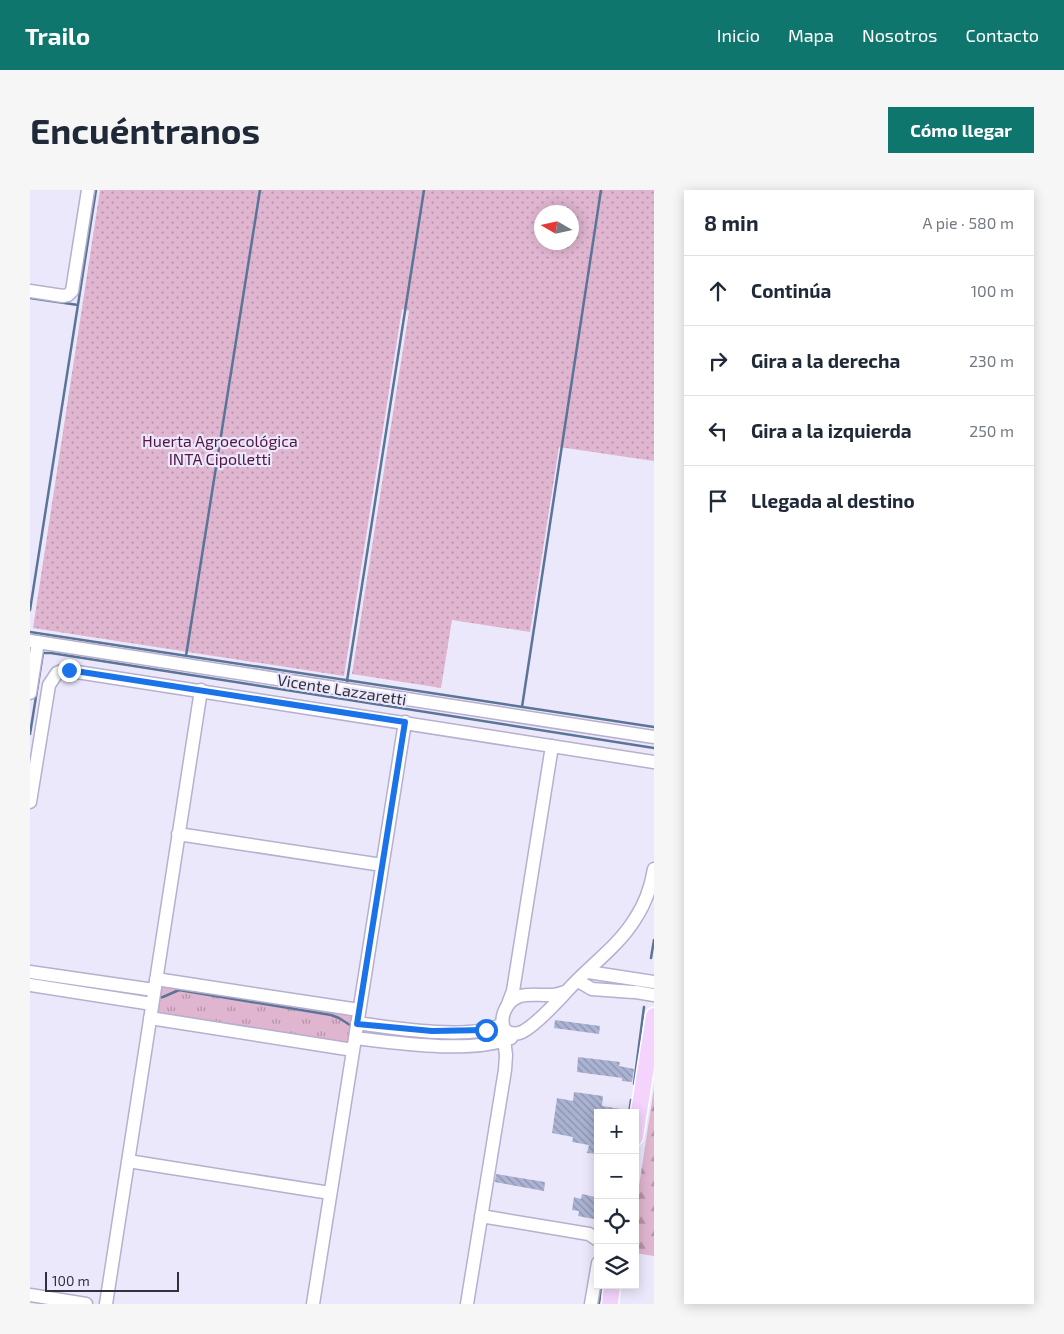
<!DOCTYPE html>
<html lang="es">
<meta charset="utf-8">
<style>
:root{--surface:#fff;--page:#f6f6f7;--text:#1f2937;--muted:#747a83;--line:#e0e1e3;--accent:#0f766e}
body{margin:0;font-family:"Exo 2",sans-serif;background:var(--page);color:var(--text)}
.controls{position:absolute;right:15px;bottom:15px;display:grid;overflow:hidden;border-radius:0px;box-shadow:0 2px 12px #0003}
.controls button{width:45px;height:45px;display:grid;place-items:center;padding:0;border:0;border-bottom:1px solid var(--line);background:var(--surface);color:var(--text);font:25px sans-serif}
.compass{position:absolute;left:504px;top:15px;width:45px;height:45px;border-radius:50%;background:var(--surface);box-shadow:0 2px 12px #0003;rotate:279deg}
.scale{position:absolute;left:15px;bottom:12px;width:134px;box-sizing:border-box;padding-left:5px;border:2px solid #33303d;border-top:0;font-size:14px;line-height:18px;white-space:nowrap;color:#33303d;-webkit-text-stroke:4px #ece8fc;paint-order:stroke}
.stop{position:absolute;width:15px;height:15px;margin:-11px;border:4px solid #1a73e8;border-radius:50%;background:#fff}
.stop.end{background:#1a73e8;border-color:#fff;box-shadow:0 1px 5px #0008}
.list{margin:0;padding:0;list-style:none}
h2{display:flex;justify-content:space-between;align-items:center;height:65px;margin:0;padding:0 20px;font-size:21px}
h2 small{font-size:16px;font-weight:400;color:var(--muted)}
.list li{display:grid;grid-template-columns:32px 1fr auto;gap:15px;align-items:center;box-sizing:border-box;height:70px;padding:0 20px;border-top:1px solid var(--line)}
.list b{display:block;font-size:19px;white-space:nowrap}
.list em{font-size:16px;font-style:normal;color:var(--muted)}
.icon{flex:none;width:28px;height:28px;fill:none;stroke:currentColor;stroke-width:2;stroke-linecap:round;stroke-linejoin:round}
.map{position:relative;flex:none;width:624px;height:1114px;overflow:hidden;border-radius:0px}
header{display:flex;align-items:center;gap:30px;box-sizing:border-box;height:70px;padding:0 25px;background:var(--accent);color:#fff}
header strong{font-size:24px}
nav{display:flex;gap:28px;margin-inline-start:auto;font-size:18px}
.intro{display:flex;align-items:center;justify-content:space-between;box-sizing:border-box;height:120px;padding:0 30px}
h1{margin:0;font-size:35px}
.button{padding:12px 22px;border-radius:0px;background:var(--accent);color:#fff;font-size:18px;font-weight:700}
main{display:flex;gap:30px;padding:0 30px}
aside{flex:1;background:var(--surface);border-radius:0px;box-shadow:0 2px 12px #0003}
.map>svg:first-child{display:block}
.grass{fill:url(#grass-dots);fill-rule:evenodd}
.forest{fill:url(#forest-firs)}
.park{fill:url(#park-tufts)}
.lines{fill:none;stroke-linecap:round;stroke-linejoin:round}
.stream{stroke:#5a7597;stroke-width:2.5}
.building{fill:url(#building-back-hatch)}
.minor-casing{stroke:#b6afce;stroke-width:15}
.major-casing{stroke:#fff;stroke-width:19}
.minor{stroke:#fff;stroke-width:12}
.major{stroke:#f4d4fd;stroke-width:16}
.route{stroke:#1a73e8;stroke-width:6}
.labels{text-anchor:middle;dominant-baseline:central;stroke-width:4.5;stroke-linejoin:round;paint-order:stroke}
.park-label{font-size:16px;fill:#551543;stroke:#ece8fc}
.street-label{font-size:16px;fill:#33303d;stroke:#ece8fc}
</style>
<header>
<strong>Trailo</strong>
<nav><a>Inicio</a><a>Mapa</a><a>Nosotros</a><a>Contacto</a></nav>
</header>
<div class="intro"><h1>Encuéntranos</h1><a class="button">Cómo llegar</a></div>
<main>
<div class="map">
<svg width="624" height="1114" viewBox="0 0 624 1114">
<defs>
<pattern id="grass-dots" width="8" height="8" patternUnits="userSpaceOnUse" patternTransform="scale(1.25)"><rect width="8" height="8" fill="#dfb5cf"/><path d="M2 2h.1M6 6h.1" fill="none" stroke="#b594a9" stroke-width="1.8" stroke-linecap="round"/></pattern>
<pattern id="forest-firs" width="22" height="20" patternUnits="userSpaceOnUse" patternTransform="scale(1.25)"><rect width="22" height="20" fill="#dfb5cf"/><path d="M5 1l3.5 6h-7zM16 11l3.5 6h-7z" fill="#b594a9"/></pattern>
<pattern id="park-tufts" width="24" height="20" patternUnits="userSpaceOnUse" patternTransform="scale(1.25)"><rect width="24" height="20" fill="#dfb5cf"/><path d="M3 7l-1-3M5 7V3M7 7l1-3M15 17l-1-3M17 17v-4M19 17l1-3" fill="none" stroke="#b594a9"/></pattern>
<pattern id="building-back-hatch" width="6" height="6" patternUnits="userSpaceOnUse" patternTransform="scale(1.25)"><rect width="6" height="6" fill="#aab3d2"/><path d="M-1 5l2 2M0 0l6 6M5-1l2 2" fill="none" stroke="#8b92ac"/></pattern>
</defs>
<rect width="100%" height="100%" fill="#ece8fc"/>
<!-- grass -->
<path class="grass" d="M70,0H624V271L529,257L500,442L422,430L411,498L322,484L379,121L372,119L314,486L3,438ZM512,22H542V52H512Z"/>
<!-- forest -->
<path class="forest" d="M624,898V1066L605,1063V1022Z"/>
<!-- park -->
<path class="park" d="M133,795L321,824L323,826L318,854L128,826L126,818L131,796Z"/>
<g class="lines">
<!-- stream -->
<path class="stream" d="M0,108L48,115
M0,420L66,0
M0,442L624,537
M156,466L230,0
M317,491L394,0
M492,517L571,0
M0,544L13,463H21L624,558
M621,768L624,750
M0,788L116,806
M127,808L133,807L149,800L301,825L309,828L323,837
M604,894L614,817
M599,923L601,910
M569,1114L572,1095"/>
</g>
<!-- building -->
<path class="building" d="M525,830L570,836L569,844L524,838Z
M548,867L590,872L589,876L604,879L602,892L592,891V888L547,882Z
M544,902L573,906L572,916L591,919V923H568V964L557,963L559,955L542,952L543,947L522,943L527,908L543,911Z
M466,984L515,992L514,1001L465,992Z
M552,1004L565,1007L564,1011L567,1012L564,1029L548,1026L549,1021L542,1020L544,1007L551,1009Z"/>
<g class="lines">
<!-- minor casing -->
<g class="minor-casing">
<path id="minor" d="M0,101L33,106L38,105L42,101L58,0
M0,451L624,547
M0,503L8,452
M0,612L19,495L27,483L34,480L624,572
M148,644L352,675
M0,782L124,800
M558,782L624,792
M126,789L329,820
M548,791L562,799L603,802
M0,795L122,814
M537,801C532,803 527,805 522,805C504,806 485,799 475,820C472,826 472,833 474,839C479,844 485,845 492,842C506,835 526,813 537,801C559,776 587,758 605,729C615,714 621,697 624,679
M606,802L624,805
M478,814L483,801L522,556
M120,828L323,860
M327,833C362,838 442,851 472,834L476,865L475,880L437,1114
M325,848C367,853 442,864 481,848
M98,971L300,1003
M451,1026L559,1044L568,1050
M0,1105L56,1114
M76,1114L171,500
M283,1114L375,532
M561,1114L568,1073"/>
</g>
<!-- major casing -->
<g class="major-casing">
<path id="major" d="M605,947L624,826
M580,1114L582,1095"/>
</g>
<!-- minor -->
<use href="#minor" class="minor"/>
<!-- major -->
<use href="#major" class="major"/>
</g>
<g class="lines">
<!-- route -->
<path class="route" d="M39,480L375,532L327,834L402,841L456,840"/>
</g>
<g class="labels">
<!-- park labels -->
<g class="park-label">
<text x="190" y="250">Huerta Agroecológica<tspan x="190" dy="18">INTA Cipolletti</tspan></text>
</g>
<!-- street labels -->
<g class="street-label">
<text transform="translate(312 499) rotate(9)">Vicente Lazzaretti</text>
</g>
</g>
</svg>
<div class="controls">
<button>+</button>
<button>−</button>
<button><svg class="icon" aria-label="locate" viewBox="0 0 24 24"><circle cx="12" cy="12" r="6"/><path d="M12 2v4M12 18v4M2 12h4M18 12h4"/></svg></button>
<button><svg class="icon" aria-label="layers" viewBox="0 0 24 24"><path d="M12 4l9 5-9 5-9-5zM3 14l9 5 9-5"/></svg></button>
</div>
<svg class="compass" viewBox="-18 -18 36 36"><path d="M0-13l5 13h-10z" fill="#e53935"/><path d="M0 13l5-13h-10z" fill="#747a83"/></svg>
<div class="scale">100 m</div>
<div class="stop" style="left:456px;top:840px"></div>
<div class="stop end" style="left:39px;top:480px"></div>
</div>
<aside>
<h2>8 min<small>A pie · 580 m</small></h2>
<ul class="list">
<li><svg class="icon" aria-label="ahead" viewBox="0 0 24 24"><path d="M12 20V5M6 11l6-6 6 6"/></svg><div><b>Continúa</b></div><em>100 m</em></li>
<li><svg class="icon" aria-label="right" viewBox="0 0 24 24"><path d="M7 20v-9h11M14 6l5 5-5 5"/></svg><div><b>Gira a la derecha</b></div><em>230 m</em></li>
<li><svg class="icon" aria-label="left" viewBox="0 0 24 24"><path d="M17 20v-9H6M10 6l-5 5 5 5"/></svg><div><b>Gira a la izquierda</b></div><em>250 m</em></li>
<li><svg class="icon" aria-label="arrive" viewBox="0 0 24 24"><path d="M6 21V4h12l-3 4 3 4H6"/></svg><div><b>Llegada al destino</b></div></li>
</ul>
</aside>
</main>
